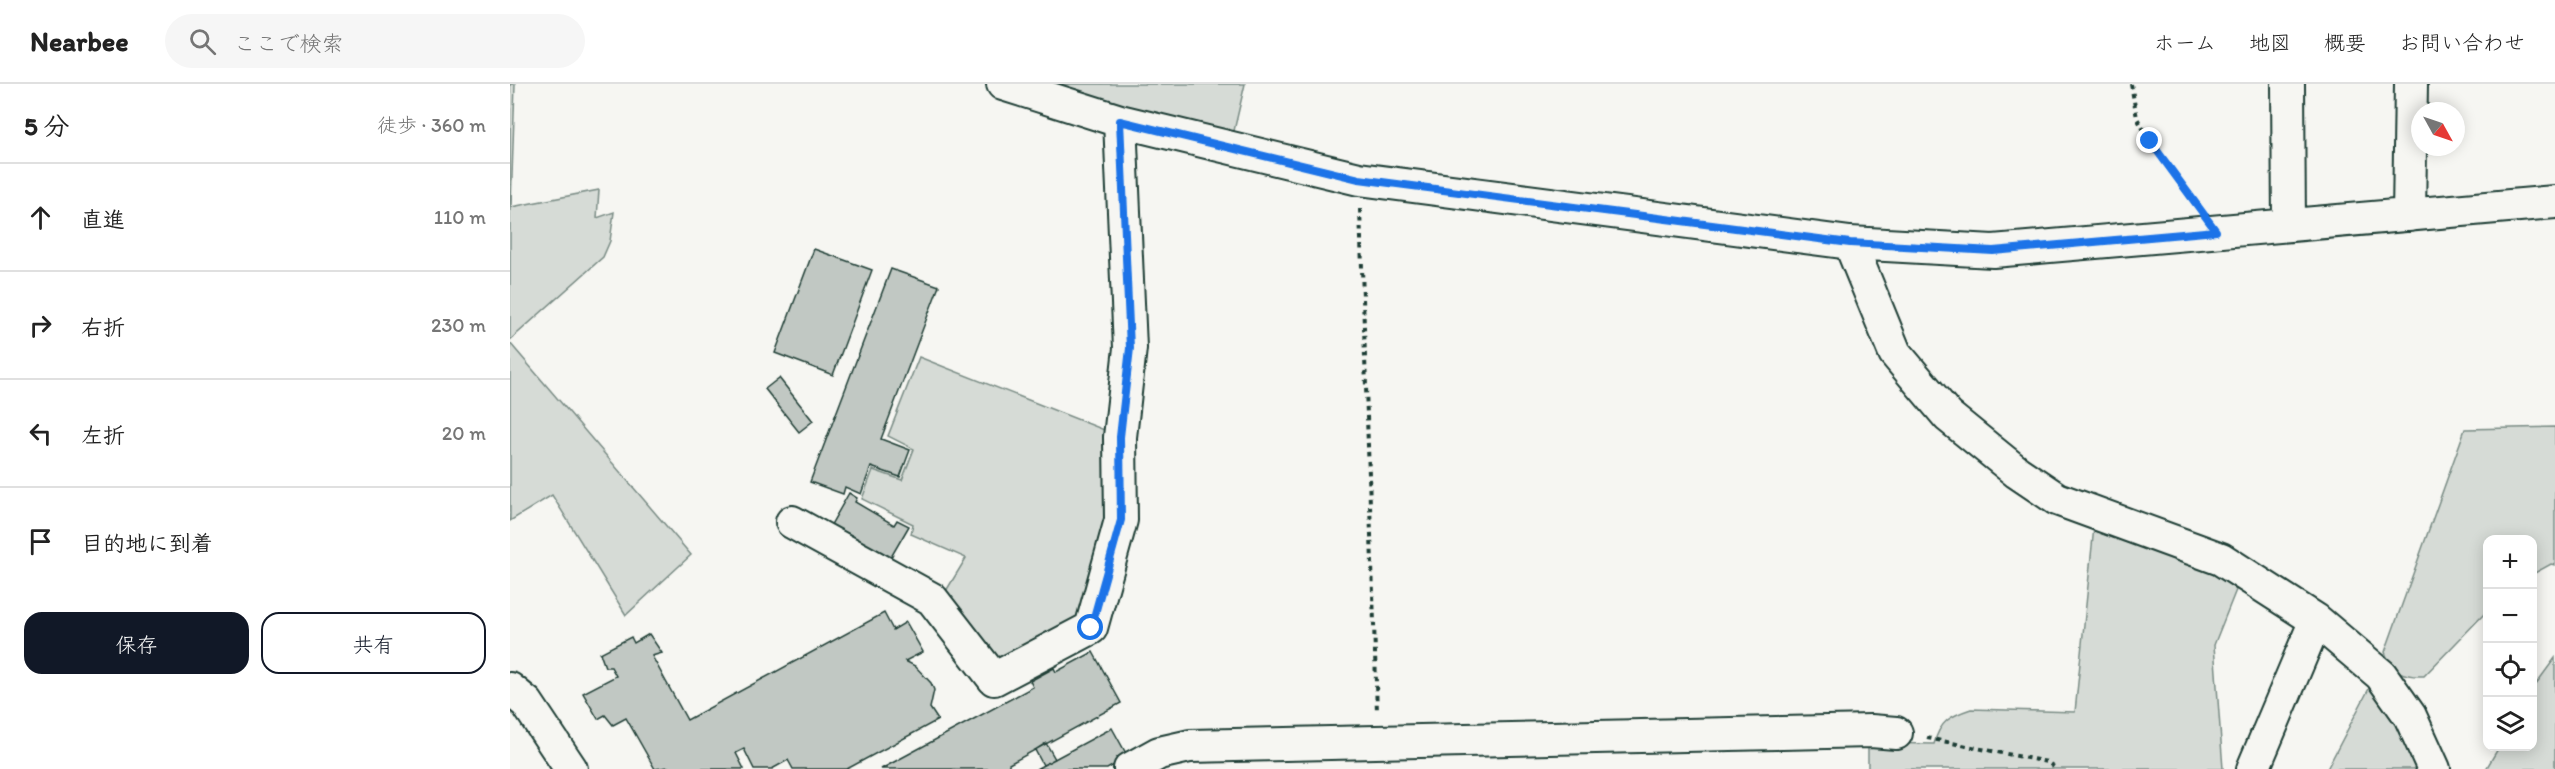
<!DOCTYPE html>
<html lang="ja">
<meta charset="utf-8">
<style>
:root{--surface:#fff;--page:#f6f6f6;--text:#222;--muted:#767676;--line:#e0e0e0;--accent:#111827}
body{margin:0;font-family:Itim,"Klee One",sans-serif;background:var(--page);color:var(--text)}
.controls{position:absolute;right:18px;bottom:18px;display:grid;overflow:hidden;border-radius:12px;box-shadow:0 3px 15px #0003}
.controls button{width:54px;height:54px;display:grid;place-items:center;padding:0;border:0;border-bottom:2px solid var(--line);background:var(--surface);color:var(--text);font:30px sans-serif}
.compass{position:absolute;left:1901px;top:18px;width:54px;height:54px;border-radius:50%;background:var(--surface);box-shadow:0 3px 15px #0003;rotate:130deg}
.stop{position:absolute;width:18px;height:18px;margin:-14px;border:4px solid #1a73e8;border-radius:50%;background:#fff}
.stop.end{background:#1a73e8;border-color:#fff;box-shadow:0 2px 6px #0008}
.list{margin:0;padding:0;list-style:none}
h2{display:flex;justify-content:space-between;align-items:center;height:78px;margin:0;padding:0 24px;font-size:26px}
h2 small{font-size:20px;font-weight:400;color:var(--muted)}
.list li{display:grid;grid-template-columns:39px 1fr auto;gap:18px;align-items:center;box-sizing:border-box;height:108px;padding:0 24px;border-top:2px solid var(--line)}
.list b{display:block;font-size:22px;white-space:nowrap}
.list em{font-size:20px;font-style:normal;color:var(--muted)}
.actions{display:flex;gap:12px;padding:18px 24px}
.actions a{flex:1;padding:14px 0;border:2px solid var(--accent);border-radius:18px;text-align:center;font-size:21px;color:var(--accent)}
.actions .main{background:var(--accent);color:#fff}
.icon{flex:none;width:33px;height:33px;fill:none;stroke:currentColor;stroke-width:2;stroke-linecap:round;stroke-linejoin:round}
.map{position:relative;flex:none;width:2045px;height:685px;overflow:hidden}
header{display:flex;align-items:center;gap:36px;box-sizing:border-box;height:84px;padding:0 30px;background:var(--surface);border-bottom:2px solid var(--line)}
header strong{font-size:28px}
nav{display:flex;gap:33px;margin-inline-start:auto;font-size:21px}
.search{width:420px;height:54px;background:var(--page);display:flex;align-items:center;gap:15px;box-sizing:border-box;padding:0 21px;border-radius:33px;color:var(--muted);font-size:22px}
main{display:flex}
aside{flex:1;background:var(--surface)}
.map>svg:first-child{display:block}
.green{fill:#d6dbd6;stroke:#7a8c85;stroke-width:1.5}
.building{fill:#c1c8c3;stroke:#1f3d34;stroke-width:1.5}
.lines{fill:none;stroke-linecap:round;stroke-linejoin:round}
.minor-casing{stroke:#1f3d34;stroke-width:36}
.path{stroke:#1f3d34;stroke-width:4;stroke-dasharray:4.5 4.5;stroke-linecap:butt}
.minor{stroke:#f6f6f2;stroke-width:32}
.route{stroke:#1a73e8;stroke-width:8}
</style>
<header>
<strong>Nearbee</strong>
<div class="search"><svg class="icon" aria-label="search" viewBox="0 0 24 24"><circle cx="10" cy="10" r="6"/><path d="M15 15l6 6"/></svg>ここで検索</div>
<nav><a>ホーム</a><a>地図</a><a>概要</a><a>お問い合わせ</a></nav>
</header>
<main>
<aside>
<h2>5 分<small>徒歩 · 360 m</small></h2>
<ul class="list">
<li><svg class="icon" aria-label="ahead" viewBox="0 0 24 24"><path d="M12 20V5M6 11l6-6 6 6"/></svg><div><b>直進</b></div><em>110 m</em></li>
<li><svg class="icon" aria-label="right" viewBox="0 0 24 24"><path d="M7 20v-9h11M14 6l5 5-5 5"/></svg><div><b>右折</b></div><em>230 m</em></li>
<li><svg class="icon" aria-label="left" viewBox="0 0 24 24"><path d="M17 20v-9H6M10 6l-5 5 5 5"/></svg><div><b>左折</b></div><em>20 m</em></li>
<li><svg class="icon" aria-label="arrive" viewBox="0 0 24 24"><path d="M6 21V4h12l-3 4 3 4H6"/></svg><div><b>目的地に到着</b></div></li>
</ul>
<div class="actions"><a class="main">保存</a><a>共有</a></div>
</aside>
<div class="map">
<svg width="2045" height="685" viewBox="0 0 2045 685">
<rect width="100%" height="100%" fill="#f6f6f2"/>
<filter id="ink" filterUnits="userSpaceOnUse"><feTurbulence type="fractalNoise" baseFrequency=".0167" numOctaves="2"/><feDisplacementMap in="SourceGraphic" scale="12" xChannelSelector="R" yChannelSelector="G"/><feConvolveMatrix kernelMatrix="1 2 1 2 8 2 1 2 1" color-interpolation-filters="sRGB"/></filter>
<g filter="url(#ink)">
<!-- green -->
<path class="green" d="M0,0H5L1,123L89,106L87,134L104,128L100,157L93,173L0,256Z
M548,0H735L723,51L601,18Z
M0,259L181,471L116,531L42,411L0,437Z
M409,273L597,347L602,433L567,538L491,580L436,507L456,474L401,450L403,440L352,415L363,386L392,396L404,365L378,352Z
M2045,343V481L2041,480L2023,490L2022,455H1978L1977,527L1914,592C1894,593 1881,588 1875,568L1955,345Z
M1584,443L1705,486L1726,506L1704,561L1713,685H1358V659L1424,660C1430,637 1440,632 1461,625L1565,628Z
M2045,574V685H1976L1989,663L2022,662L2023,604Z
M1864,595L1913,685H1817Z"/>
<!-- building -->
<path class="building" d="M304,165L362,186L323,291L265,269Z
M381,185L429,202L371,355L400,366L390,393L361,383L351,410L335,403L333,410L300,398Z
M269,294L303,337L289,348L255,305Z
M339,409L347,414L345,418L384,441L387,436L399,442L377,480L318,446Z
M374,529L383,546L396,538L413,568L395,577L405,582L421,599L424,606L420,624L428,636L337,685H283L278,676L262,685H244L234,665L226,669L234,685H159L158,683L145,685L116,634L103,641L95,631L88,635L73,609L106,592L101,583H95L90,569L121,553L124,559L139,550L152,569L142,572L177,636Z
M583,568L611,619L499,680V682L494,685H371L523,603L520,597L544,584L546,588Z
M602,644L618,673L597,685H526Z
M536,659L545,675L533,681L525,666Z"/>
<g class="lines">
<!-- minor casing -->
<g class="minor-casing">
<path id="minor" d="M493,0L610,37L849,95L1340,159L1483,167L2045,118
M1778,0L1779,141
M1899,131L1901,0
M1340,159L1385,269L1438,332L1507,388L1547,415L1711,475L1806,536L1871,591L1900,632L1924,685
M282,438L422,515L484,595L581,544L611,436L610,353L620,264L610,37
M0,605L17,619L61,685
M620,685L649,669L680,662L1361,647L1386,649
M1743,685L1806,536"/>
</g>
<!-- path -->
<path class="path" d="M1621,0L1627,34L1640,57L1685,119
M850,125L867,628
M1417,654L1537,678L1547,685"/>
<!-- minor -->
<use href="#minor" class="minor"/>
</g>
</g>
<g class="lines" filter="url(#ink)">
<!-- route -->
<path class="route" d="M581,544L611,436L610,353L620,264L610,37L849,95L1340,159L1483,167L1706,147L1640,57"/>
</g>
</svg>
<div class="controls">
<button>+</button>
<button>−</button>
<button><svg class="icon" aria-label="locate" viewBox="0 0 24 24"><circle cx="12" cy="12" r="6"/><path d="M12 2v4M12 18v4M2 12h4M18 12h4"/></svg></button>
<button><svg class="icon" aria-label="layers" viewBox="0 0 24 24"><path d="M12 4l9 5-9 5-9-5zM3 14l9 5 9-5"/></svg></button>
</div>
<svg class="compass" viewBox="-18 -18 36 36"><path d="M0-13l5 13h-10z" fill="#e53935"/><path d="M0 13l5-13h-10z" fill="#767676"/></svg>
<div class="stop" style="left:581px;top:544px"></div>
<div class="stop end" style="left:1640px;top:57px"></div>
</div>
</main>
